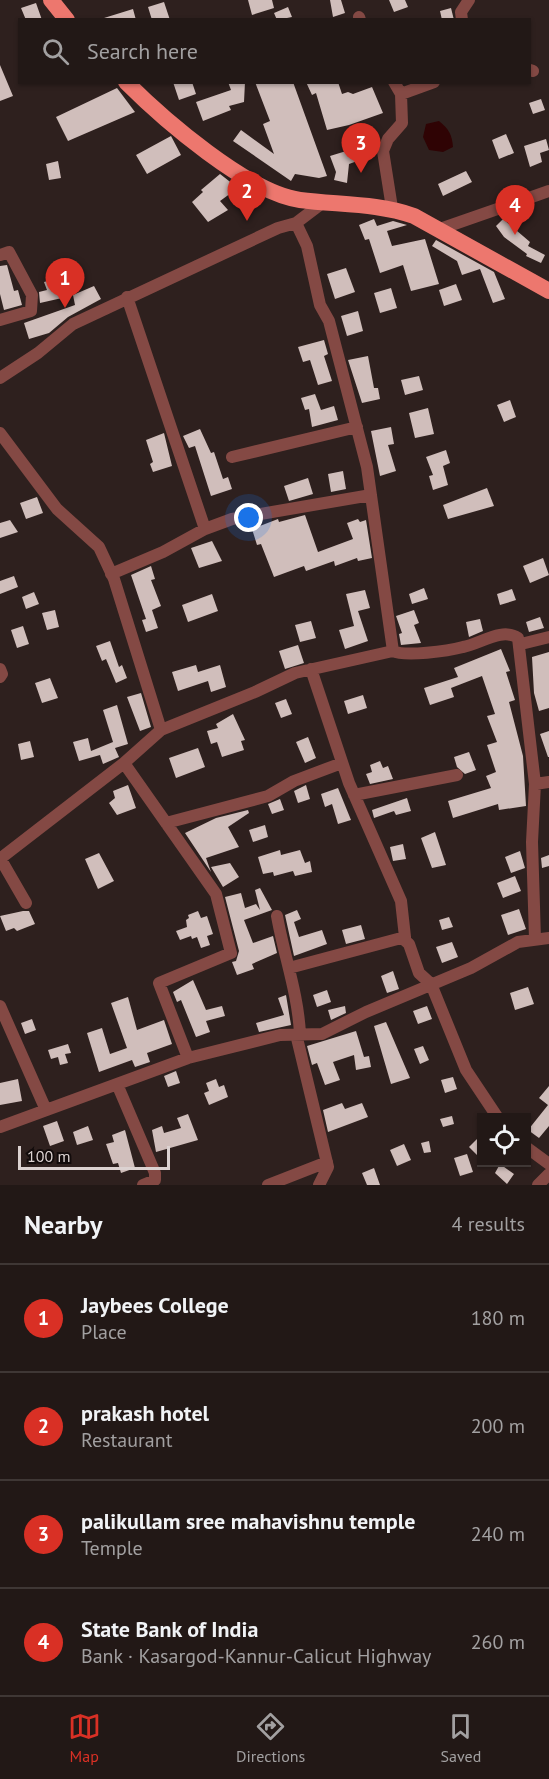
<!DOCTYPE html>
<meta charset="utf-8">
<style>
:root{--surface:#221816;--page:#2a211f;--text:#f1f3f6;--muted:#a2a0a1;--line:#3f3735;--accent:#d93025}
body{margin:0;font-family:"PT Sans",sans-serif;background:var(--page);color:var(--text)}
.controls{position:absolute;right:18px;bottom:18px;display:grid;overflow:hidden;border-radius:0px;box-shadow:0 2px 4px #0004}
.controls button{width:54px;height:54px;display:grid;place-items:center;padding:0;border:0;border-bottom:2px solid var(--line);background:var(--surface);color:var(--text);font:30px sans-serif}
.scale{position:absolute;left:18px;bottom:15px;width:152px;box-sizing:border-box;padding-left:6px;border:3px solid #dcd2d1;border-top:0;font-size:16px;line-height:21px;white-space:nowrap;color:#dcd2d1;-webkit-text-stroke:4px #120b0b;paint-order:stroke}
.you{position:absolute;left:249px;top:518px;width:21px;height:21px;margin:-15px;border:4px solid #fff;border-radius:50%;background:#1a73e8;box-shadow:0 0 0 9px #1a73e833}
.badge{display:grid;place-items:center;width:39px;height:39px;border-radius:50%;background:var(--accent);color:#fff;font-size:20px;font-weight:700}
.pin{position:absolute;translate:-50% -50px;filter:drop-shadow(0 2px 3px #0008)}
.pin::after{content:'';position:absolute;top:32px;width:21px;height:18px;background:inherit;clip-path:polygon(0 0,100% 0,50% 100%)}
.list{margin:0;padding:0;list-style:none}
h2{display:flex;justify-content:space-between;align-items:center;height:78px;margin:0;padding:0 24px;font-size:26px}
h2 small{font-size:20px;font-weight:400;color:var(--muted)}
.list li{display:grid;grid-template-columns:39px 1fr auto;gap:18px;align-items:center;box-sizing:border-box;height:108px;padding:0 24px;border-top:2px solid var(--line)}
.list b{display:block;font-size:22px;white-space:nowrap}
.list p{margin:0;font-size:20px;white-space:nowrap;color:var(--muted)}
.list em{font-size:20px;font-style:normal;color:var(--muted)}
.icon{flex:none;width:33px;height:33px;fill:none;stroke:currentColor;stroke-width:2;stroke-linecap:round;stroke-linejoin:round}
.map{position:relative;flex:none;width:549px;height:1185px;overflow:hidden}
.search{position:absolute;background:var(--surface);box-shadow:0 2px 4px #0004;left:18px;right:18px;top:18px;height:66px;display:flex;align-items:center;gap:15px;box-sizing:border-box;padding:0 21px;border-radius:0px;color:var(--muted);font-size:22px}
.sheet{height:510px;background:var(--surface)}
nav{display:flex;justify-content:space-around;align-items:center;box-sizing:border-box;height:84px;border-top:2px solid var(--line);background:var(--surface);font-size:16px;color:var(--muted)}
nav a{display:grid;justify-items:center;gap:3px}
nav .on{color:var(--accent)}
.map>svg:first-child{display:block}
.water{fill:#2f0304}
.building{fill:#d0bebb}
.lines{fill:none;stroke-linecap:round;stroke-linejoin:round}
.minor{stroke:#844944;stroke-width:12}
.trunk{stroke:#ed776e;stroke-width:16}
</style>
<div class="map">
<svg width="549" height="1185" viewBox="0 0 549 1185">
<rect width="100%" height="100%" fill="#2e201e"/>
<!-- water -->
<path class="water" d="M439,121C449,129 452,135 453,147L443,152L429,150L423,137L426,124Z"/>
<!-- building -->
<path class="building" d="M248,0H272L274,8L252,15Z
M330,0H341L345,13L333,17Z
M389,0H405L408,7L394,12Z
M164,2L170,20H152L148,7Z
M36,3L42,20H26L21,8Z
M288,7L292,17L277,20L274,13Z
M451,8L454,20H442L440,11Z
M133,9L136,20H105L104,18Z
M0,65L13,96L0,101Z
M173,82H192L196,94L179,100Z
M228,82H245L244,102L229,106L231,110L203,121L196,102L231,90Z
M255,82H293L327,176L319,178L295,174L291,181L233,141L241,130L274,154L263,124L270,121Z
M306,82H338L342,94L348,92L353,94L372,87L383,113L349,125L327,130L316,93L312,95Z
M117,88L135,112L68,141L56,117Z
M541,99L545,110L533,114L529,103Z
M506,134L514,153L499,159L492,140Z
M171,136L181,155L147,174L136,155Z
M368,138L374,155L349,164L347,183L334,180L336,172L330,156L356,148L354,143Z
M546,139L549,150L540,153L542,162L530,167L524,146Z
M58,161L61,178L49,180L46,164Z
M466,171L472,182L443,196L438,184Z
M220,174L238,188L220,201L228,210L208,222L192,202L203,192L201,190Z
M374,219L377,226L393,221L407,225L387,231L392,246L425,239L439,284L411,291L403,265L380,273L369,239L365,240L359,225Z
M503,219L530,242L528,246L545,255L541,263L526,256L527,254L504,237L496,226Z
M436,240L494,272L505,299L493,303L480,269L462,275L457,261L432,246Z
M7,265L14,291L18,290L22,305L4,310L0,294V266Z
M346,268L355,292L335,299L327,274Z
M65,276L71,296L40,303L39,292L47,290L44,282Z
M456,284L462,300L444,306L439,290Z
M94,286L101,299L68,317L49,333L29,339L24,323L75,305L73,295Z
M391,288L397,308L380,313L374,293Z
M358,311L363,331L347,336L341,316Z
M324,340L328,354L324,356L332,381L318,385L310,360L303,362L298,347Z
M368,356L374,388H378L380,399L362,403L348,360Z
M419,376L423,390L405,395L401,380Z
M315,394L321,410L334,406L338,420L312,427L309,409L305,410L301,398Z
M510,400L516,417L504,422L497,405Z
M428,408L434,434L415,438L409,413Z
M391,427L394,444L388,445L396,471L380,476L371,431Z
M200,429L211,453L214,452L223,479L228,477L232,489L211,496L195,446L189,448L183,436Z
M164,433L172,466L153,472L150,464L153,462L146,440Z
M446,450L450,463L443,466L448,485L433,490L429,476L433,475L426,457Z
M343,471L346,489L331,492L328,474Z
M308,478L313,494L289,501L284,486Z
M487,488L494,506L448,519L443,505Z
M37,497L43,513L26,519L20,503Z
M305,515L318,552L353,539L347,523L358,519L360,522L366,520L372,558L358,561L357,558L335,566L334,561L306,571L304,566L274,577L261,544L257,545L252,529L278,519L279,522Z
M10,520L18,532L0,538V523Z
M212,541L222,561L199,568L191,548Z
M543,558L549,575L530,583L523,566Z
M151,566L155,579L151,580L161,606L152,610L158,628L146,632L142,620L146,619L131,575Z
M14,576L18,587L0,594V581Z
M424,588L428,599L412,604L409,594Z
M512,589L516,600L500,605L497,594Z
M365,590L370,608L358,611L368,641L345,649L339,630L354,626L346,594Z
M34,592L39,604L26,609L22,597Z
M212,594L218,611L188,622L182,605Z
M55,610L59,627L47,630L42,613Z
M414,610L419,623L414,625L421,643L401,645L399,634L402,633L396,616Z
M540,617L544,628L529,632L526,622Z
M480,619L483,631L469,637L466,622Z
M311,621L316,638L300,642L295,625Z
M23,626L29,644L17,648L11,630Z
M110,641L119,667L122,665L127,678L116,683L106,659L102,661L96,646Z
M298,645L304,663L285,669L279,651Z
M501,649L510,671L506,672L515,700L509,702L523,756L526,806L499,810L498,804L453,818L448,801L491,788L486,776L496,772L487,745L497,742L487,716L495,714L482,676L451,688L454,697L430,705L424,688L458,677L454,668Z
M549,652V708L539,711L534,693L532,657Z
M196,665L198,672L220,665L226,687L211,692L208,681L178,691L172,672Z
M50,678L58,698L42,703L35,683Z
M141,693L151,727L140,731L127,697Z
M363,695L367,708L348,714L344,701Z
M286,699L292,714L281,718L275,703Z
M117,705L128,744L115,748L119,757L103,764L100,755L79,761L73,742L88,738L91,751L113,742L103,710Z
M233,714L245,740L241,741L244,750L222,757L217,742L211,744L207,731L218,728L216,724Z
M549,731V757H548L540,734Z
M308,737L316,758L305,763L296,742Z
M30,741L34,757L21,760L18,744Z
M198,748L205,767L176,778L169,758Z
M469,752L476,770L465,774L457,767L454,757Z
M380,761L383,768L388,766L393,779L370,784L366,774L372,772L370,765Z
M128,785L136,808L117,815L109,803L115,798L113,791Z
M306,785L310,799L298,803L294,791Z
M338,788L351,820L338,824L332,804L325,807L321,794Z
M407,798L411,811L396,815L394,811L374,818L372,810Z
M280,799L284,810L272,814L268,804Z
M248,810L249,813L228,827L239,847L206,858L211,872L185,833L216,818Z
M265,825L268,837L253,842L249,830Z
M435,832L446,865L432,868L421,838Z
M403,844L406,859L393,861L390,847Z
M280,850L281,855L300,850L305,863L310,861L312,872L295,876L293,871L274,876L273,872L263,874L258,857Z
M520,851L525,868L511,873L505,857Z
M99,853L114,881L98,889L85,859Z
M549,855V866L542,868L541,858Z
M230,863L239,877L223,887L211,867Z
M515,876L521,891L503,898L497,883Z
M260,888L272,910L244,920L253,943L273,936L277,953L252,964L254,969L237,975L232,962L236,961L239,951L225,897L241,893L245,908L256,904L260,910L255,890Z
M519,909L526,929L508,935L501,915Z
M297,910L301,919L294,922L299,937L322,930L327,944L294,956L285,915Z
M23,911H29L35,924L17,931L14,928L6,931L0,916Z
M198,911L201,918L207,916L213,934L207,936L210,945L201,948L197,937L192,939L191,936L180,940L176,931L187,927L186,920L189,918L188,915Z
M449,917L453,927L442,930L439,920Z
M361,925L365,939L346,944L342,930Z
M452,942L458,957L442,963L436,947Z
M393,971L399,989L387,993L381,976Z
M193,980L206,1010L222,1006L225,1016L206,1021L210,1032L196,1037L181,1000L177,1002L173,992Z
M528,987L534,1004L515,1010L510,993Z
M327,990L331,1002L317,1007L313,995Z
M286,995L291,1025L259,1032L256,1023L284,1015L278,998Z
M128,997L137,1030L164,1020L172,1044L147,1053L150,1062L135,1067L132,1060L99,1072L87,1033L102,1028L110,1054L127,1048L111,1003Z
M345,1006L346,1013L331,1020L328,1010Z
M427,1006L432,1019L418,1024L413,1011Z
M32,1019L36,1030L25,1034L21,1023Z
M386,1022L410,1078L391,1084L374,1026Z
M356,1031L364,1057L369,1056L371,1067L356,1070L354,1055L333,1062L340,1080L325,1085L317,1063L312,1065L307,1046Z
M68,1044L71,1053L65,1054L68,1063L60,1065L58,1057L51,1059L48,1050Z
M423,1046L429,1060L420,1064L414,1049Z
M176,1071L180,1083L168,1087L164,1076Z
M453,1077L457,1089L445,1093L441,1080Z
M18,1079L22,1101L0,1105V1083Z
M216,1079L219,1087L224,1085L228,1097L209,1105L204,1093L209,1091L206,1083Z
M549,1086V1126L539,1138L528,1130L548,1105L539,1098Z
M342,1103L345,1109L362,1103L368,1117L328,1132L323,1110Z
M188,1114L198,1140L156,1152L152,1130L162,1126L164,1133L181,1128L177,1118Z
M452,1116L454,1124L443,1127L440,1119Z
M57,1121L64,1141L50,1146L43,1126Z
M88,1126L93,1140L77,1145L73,1132Z
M125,1130L135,1168L121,1173L118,1163L113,1164L106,1144L114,1142L112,1135Z
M477,1139L482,1144V1160L469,1147Z
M429,1141L431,1152L424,1153L421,1143Z
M404,1144L411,1160L397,1166L390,1150Z
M467,1154L473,1172L460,1176L454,1158Z
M500,1164L514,1174L507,1184L495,1173Z
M374,1168L380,1185H367L362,1173Z"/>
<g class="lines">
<!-- minor -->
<path class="minor" d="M359,17L360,20
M462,20L461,12L469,0
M530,70L533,71
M401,94L434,82
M392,208L383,151L388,139L402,123L401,94L394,82
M440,229L549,191
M0,255L9,252L32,295L31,311L0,320
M127,297L205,529L232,519L371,495
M0,378L38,353L73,324L278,228L296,223L325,201
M0,433L57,509L99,547L114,579L161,730
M232,457L357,427
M111,574L163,552L205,529
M521,644L549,637
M393,651C405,657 448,651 463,647C480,644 502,627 518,638L535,784L532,842L535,939
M0,669L2,674L0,677
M124,763L161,730L255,692L295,673L393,651L367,467L329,321L320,305L307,246L296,223
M535,784L549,782
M354,795L457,775
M166,823L268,796L294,781L342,763
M0,858L26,903
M1,858L124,763L216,894L231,953L159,983L188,1058
M277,916C284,956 298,993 300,1034
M402,938L409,944L419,973L431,984L466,1070L498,1118
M289,968L405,937L401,901L349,783L311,669
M0,1006L46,1110
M296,1034L328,1167L319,1185
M117,1084L155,1173V1180L143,1185
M0,1127L188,1058L280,1035L322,1034L366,1012L471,968L518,942L549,938
M526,1147L549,1164
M268,1185L327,1162
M538,1185L549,1174"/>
<!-- trunk -->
<path class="trunk" d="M51,0L67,20
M126,82C163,119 248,193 300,200C339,205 377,203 414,216L549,291"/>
</g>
</svg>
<div class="controls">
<button><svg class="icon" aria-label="locate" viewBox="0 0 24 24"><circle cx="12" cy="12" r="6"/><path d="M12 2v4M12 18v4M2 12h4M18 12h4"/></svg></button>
</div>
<div class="scale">100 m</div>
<div class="you"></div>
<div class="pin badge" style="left:65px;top:308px">1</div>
<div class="pin badge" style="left:247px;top:221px">2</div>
<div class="pin badge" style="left:361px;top:173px">3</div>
<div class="pin badge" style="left:515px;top:235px">4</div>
<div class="search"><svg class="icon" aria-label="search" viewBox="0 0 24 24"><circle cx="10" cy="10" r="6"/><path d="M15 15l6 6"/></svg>Search here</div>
</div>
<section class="sheet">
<h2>Nearby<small>4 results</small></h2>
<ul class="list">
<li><span class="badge">1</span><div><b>Jaybees College</b><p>Place</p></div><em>180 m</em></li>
<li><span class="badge">2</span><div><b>prakash hotel</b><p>Restaurant</p></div><em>200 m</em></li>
<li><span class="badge">3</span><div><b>palikullam sree mahavishnu temple</b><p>Temple</p></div><em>240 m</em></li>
<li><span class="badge">4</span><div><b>State Bank of India</b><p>Bank · Kasargod-Kannur-Calicut Highway</p></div><em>260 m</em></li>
</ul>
</section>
<nav>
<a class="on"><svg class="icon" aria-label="map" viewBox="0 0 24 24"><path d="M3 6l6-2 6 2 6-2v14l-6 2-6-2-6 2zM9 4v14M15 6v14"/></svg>Map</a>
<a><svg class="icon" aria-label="directions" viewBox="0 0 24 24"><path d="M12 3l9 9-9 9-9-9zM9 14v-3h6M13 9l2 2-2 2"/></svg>Directions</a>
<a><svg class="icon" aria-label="saved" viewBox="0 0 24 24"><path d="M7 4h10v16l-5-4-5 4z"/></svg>Saved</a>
</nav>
